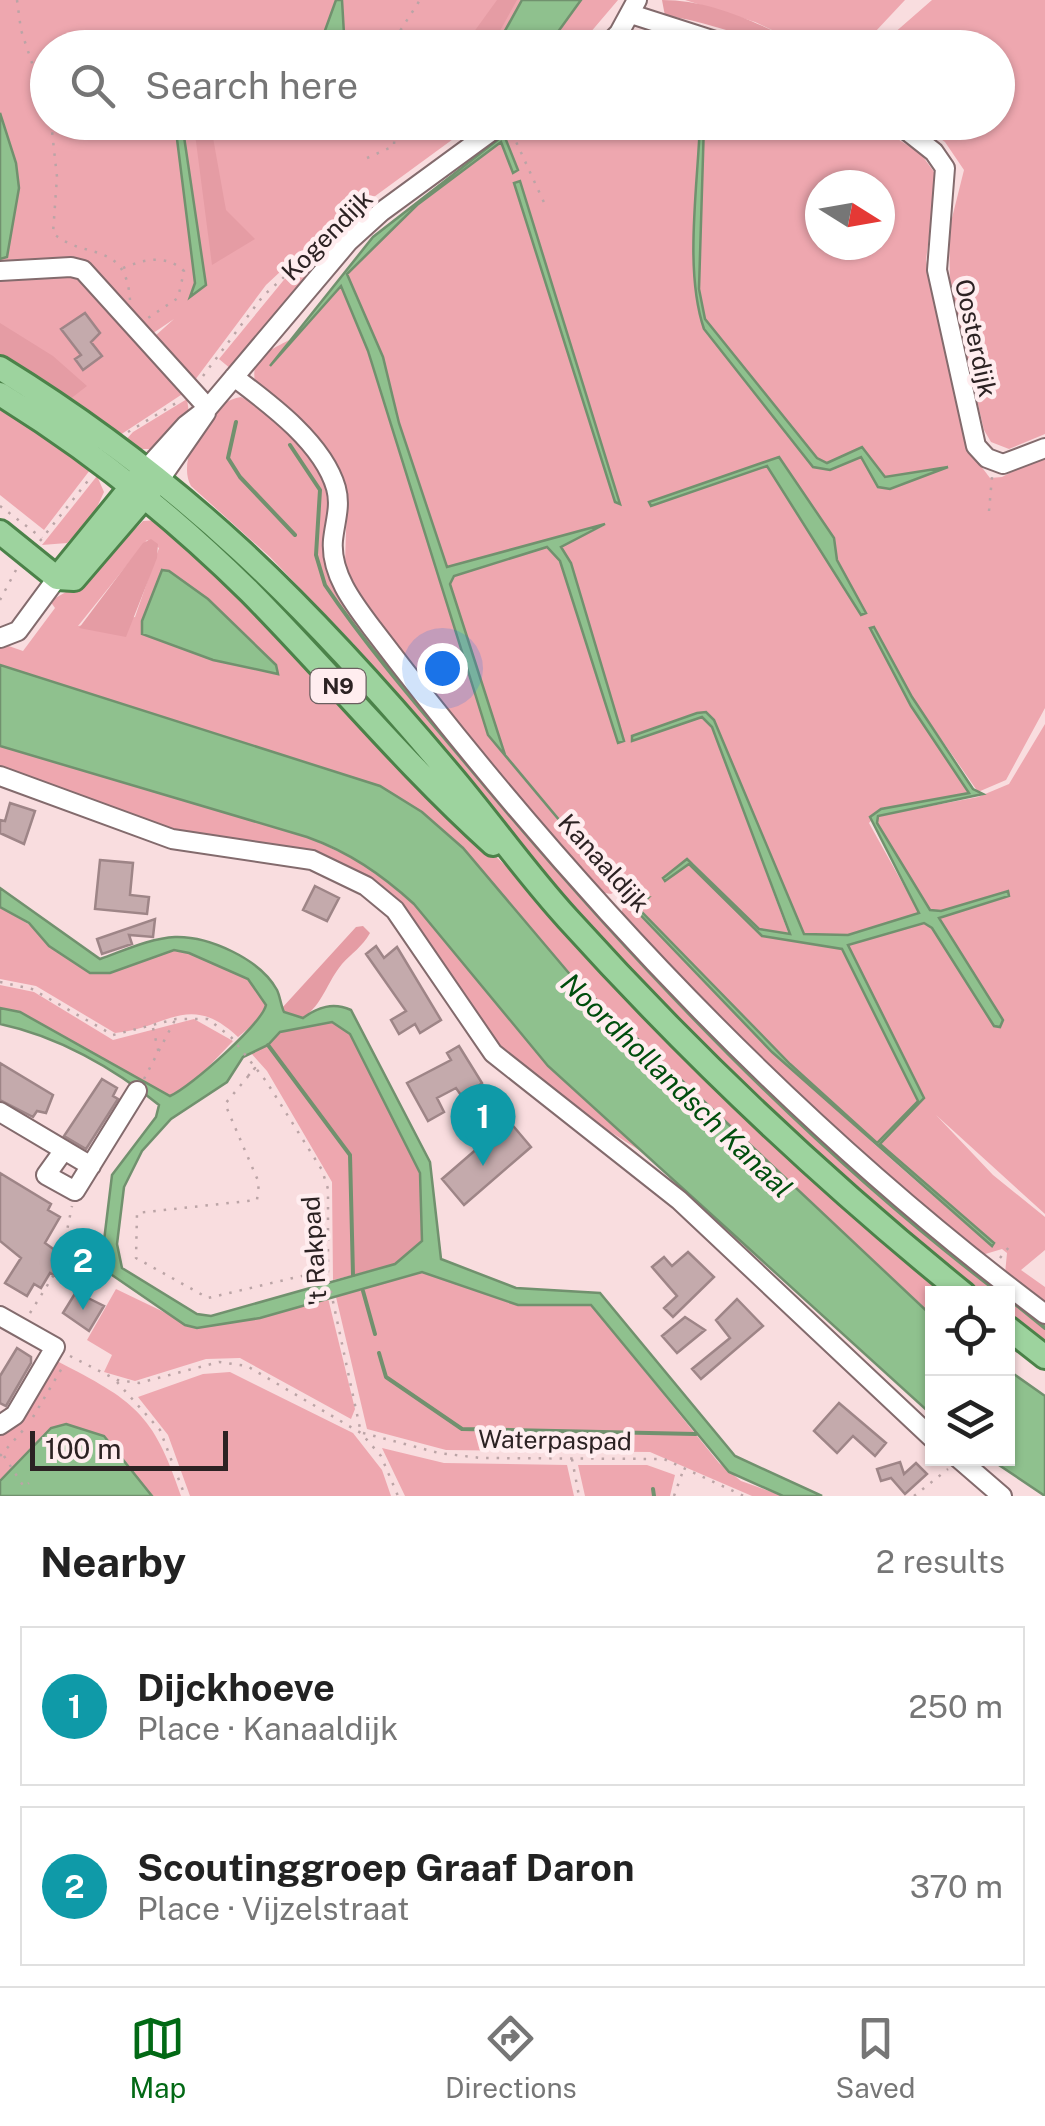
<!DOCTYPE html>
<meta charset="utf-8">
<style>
:root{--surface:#fff;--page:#f2f2f2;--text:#222;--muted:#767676;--line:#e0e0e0;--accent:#026915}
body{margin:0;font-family:"Public Sans",sans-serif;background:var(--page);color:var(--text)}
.controls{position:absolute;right:30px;bottom:30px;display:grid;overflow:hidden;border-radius:0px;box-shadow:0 2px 8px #0004}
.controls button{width:90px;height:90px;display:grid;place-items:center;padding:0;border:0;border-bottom:2px solid var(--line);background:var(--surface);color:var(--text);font:50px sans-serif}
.compass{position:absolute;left:805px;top:170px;width:90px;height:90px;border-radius:50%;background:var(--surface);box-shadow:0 2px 8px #0004;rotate:101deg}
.scale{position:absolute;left:30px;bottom:25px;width:198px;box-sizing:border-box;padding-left:10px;border:5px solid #2c2223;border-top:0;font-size:28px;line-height:35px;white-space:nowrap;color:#2c2223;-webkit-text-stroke:8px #ffedef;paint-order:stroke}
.you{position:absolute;left:442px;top:668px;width:35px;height:35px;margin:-25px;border:8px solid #fff;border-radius:50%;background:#1a73e8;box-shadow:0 0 0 15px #1a73e833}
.badge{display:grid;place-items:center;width:65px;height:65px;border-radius:50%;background:var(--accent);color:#fff;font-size:32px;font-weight:700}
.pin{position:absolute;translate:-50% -82px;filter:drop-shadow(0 2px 5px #0008)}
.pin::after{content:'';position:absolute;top:52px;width:35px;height:30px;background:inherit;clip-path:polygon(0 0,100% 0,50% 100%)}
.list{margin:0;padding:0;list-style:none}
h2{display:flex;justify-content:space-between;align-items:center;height:130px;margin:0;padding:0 40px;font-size:42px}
h2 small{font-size:32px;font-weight:400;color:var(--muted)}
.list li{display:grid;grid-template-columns:65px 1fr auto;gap:30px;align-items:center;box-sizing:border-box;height:160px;margin:0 20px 20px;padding:0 20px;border:2px solid var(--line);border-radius:0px}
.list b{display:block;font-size:38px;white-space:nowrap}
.list p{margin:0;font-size:32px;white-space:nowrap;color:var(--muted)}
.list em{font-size:32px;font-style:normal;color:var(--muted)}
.icon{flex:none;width:55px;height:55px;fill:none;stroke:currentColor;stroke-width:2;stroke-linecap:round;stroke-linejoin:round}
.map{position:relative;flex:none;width:1045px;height:1496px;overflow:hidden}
.search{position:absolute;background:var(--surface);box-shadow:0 2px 8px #0004;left:30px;right:30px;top:30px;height:110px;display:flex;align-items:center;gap:25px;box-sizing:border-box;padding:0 35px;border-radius:55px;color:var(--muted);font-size:38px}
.sheet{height:490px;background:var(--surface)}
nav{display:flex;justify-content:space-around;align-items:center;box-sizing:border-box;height:140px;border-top:2px solid var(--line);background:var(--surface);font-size:28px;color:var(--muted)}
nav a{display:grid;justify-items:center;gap:5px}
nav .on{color:var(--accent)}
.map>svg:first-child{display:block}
.green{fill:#eea7af;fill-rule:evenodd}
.forest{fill:#e59ca4}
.water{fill:#8fc18e;stroke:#71916e;stroke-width:2.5;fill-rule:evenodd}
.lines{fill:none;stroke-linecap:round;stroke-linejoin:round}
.stream{stroke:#71916e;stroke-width:4}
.building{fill:#c4aaac;stroke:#9e8587;stroke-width:2.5}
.minor-casing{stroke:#836b6d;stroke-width:22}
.major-casing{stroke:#4b8249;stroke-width:28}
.path{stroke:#bba4a6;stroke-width:2.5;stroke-dasharray:2.5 8;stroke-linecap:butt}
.minor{stroke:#fff;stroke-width:18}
.major{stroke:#9dd39e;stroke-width:22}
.labels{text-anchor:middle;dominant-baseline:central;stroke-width:9;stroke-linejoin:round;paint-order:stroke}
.shield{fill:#ffedef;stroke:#6b5f60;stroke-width:2.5}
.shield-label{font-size:22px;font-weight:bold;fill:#2c2223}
.street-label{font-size:25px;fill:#2c2223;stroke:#ffedef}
.water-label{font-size:28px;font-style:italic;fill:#004e0d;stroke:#ffedef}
</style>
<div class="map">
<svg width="1045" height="1496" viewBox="0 0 1045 1496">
<rect width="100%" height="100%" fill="#f9dddf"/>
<!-- green -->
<path class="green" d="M0,0H568L531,47L48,48V122L449,123L438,133L453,123H475L311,243L266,285L192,384L155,336L174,319L140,342L184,393L117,437L0,350Z
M581,0H618L578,47L548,48Z
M685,0H905L860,48L807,47L755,22Z
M932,0H1045V434L1009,449L991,442L984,430L950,285L949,230L964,170L945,142L918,123L998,122V48H877Z
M533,123H873L921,154L937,176L926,260L964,440L967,430L974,457L990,478L1002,477L1045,455V708L1006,780L978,792L912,697L875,628H870L969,793L881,809L869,823L919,913L848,935L804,934L714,720L707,713L632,736V740L702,717L712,727L789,935L759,929L693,863L684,861L663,878L689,864L762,936L836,944L842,949L919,1101L877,1143L790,1064L638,907L647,898L635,904C743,1030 866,1139 992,1246L994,1242L880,1144L924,1098L848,945L924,923L932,928L939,918L1009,896L1007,891L941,911L930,910L876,823L878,816L978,797L1009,784L1045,724V1214L936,1115L993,1175L1045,1217V1250L1021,1270L1045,1287V1308L1005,1274L1007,1253L1002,1249L982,1255C855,1148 731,1040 621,914L628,891L623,887L611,894L599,892L523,807L368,613L345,564L347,501L341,475L323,448L255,381C250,357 271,350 289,340L271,366L341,285L368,351L488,735L611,882L505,755L449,584L453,576L547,546L560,561L618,743L571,563L561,547L605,525L447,567L399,423L383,357L346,274L417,205L502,141L513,172L518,169L506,139ZM820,185H880V245H820Z
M368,215L322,259L231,369L219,359L292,270Z
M241,397C277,412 323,461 328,500C334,541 314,556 340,597L620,933L1045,1320V1347L1008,1318V1294L976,1293L883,1216L853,1183L825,1165L649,995L498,824L353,643L270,557L191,486C175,459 210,400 241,397Z
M187,399L189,413L152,449H132L123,443L133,432Z
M0,408L90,470L44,530L0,495Z
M97,476L104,492L92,518L67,543L42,545Z
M159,520L237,585L442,804L944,1293L932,1294V1316L573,978L463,848L422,812L380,786L0,665V643L23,651L55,608L50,601L82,583L143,521ZM147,540L159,548L135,617L78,626ZM208,599L276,665L277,674L213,660L143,634Z
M0,746L307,837L363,863L414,904L548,1066L655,1160C590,1119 526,1081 477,1020C440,975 423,918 374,882C314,837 238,850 170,830C112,813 58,784 0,766Z
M0,907L38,930L49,946L126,968L174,950L189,953L248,979L266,1005L263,1016L238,1037C189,991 168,1028 115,1033L36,986L0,979Z
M0,985L34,992L113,1040L194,1019L233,1041L194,1082L170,1096L20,1012L0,1008Z
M268,1045L350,1155L353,1275L333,1280L332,1182L267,1071L250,1052Z
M422,1272L459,1283L591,1305L719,1463L741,1481L783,1496H752L650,1452L446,1450L367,1429L336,1297Z
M116,1289L197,1328L260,1318L328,1298L355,1409L351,1419L240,1358L206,1359L135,1381L104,1372L112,1355L87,1340Z
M57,1361C134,1401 153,1412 181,1496H152L104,1436L66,1424L37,1442L0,1481V1431L32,1402Z
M230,1372L353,1433L382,1470L391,1496H190L168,1435L138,1397L203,1374Z
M382,1448L444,1463L567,1465L574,1496H405Z
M578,1465H647L675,1475L670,1496H585Z"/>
<!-- forest -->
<path class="forest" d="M497,0H517L491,47H463Z
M662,0C714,0 761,25 807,47C758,47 716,21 665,16Z
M206,127L212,132L226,210L255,239L212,265L195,134Z
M0,323L53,356L87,386L65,403L0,361Z
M151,539L158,544L157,558L126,637L79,628L143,543Z
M363,926L370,933C362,947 352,953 342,964C327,982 323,1004 303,1018L283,1012L282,1008L356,927Z
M332,1022L350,1034L420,1173L423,1241L395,1264L353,1275L350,1155L268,1045L280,1032Z"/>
<!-- water -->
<path class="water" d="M336,0H342L344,34L350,40L373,34L379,47H319Z
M522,0H581L547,47H496Z
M0,113L16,163L19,188L7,257L0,259Z
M700,122L704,123L699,289L705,319L817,458L827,463L862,447L885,477L948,467L890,489L878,487L861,457L830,470L813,467L704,329C684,270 698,185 700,122Z
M175,123H182L206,285L190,297L195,283Z
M504,135L518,170L513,173L501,142L417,205L347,274L383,357L399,423L447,567L605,524L561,547L571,563L624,741L618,743L560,561L547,547L454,576L450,584L505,755L611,882L488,735L368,351L341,286L270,366L373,237Z
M520,181L620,504L615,502L514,183Z
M779,457L834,538L837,560L866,613L861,615L767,466L651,506L649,502Z
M162,570L169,571L208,599L276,665L278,674L213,660L142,634V621Z
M874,627L912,697L973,789L983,794L878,816L877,823L930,910L941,911L1008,891L1009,896L939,918L1003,1020L1000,1027L994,1026L932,928L924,923L848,945L924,1098L880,1144L994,1243L992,1246L772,1052L628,902L648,898L638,908L790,1064L877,1143L918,1101L842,949L762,936L689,864L665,881L663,878L687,859L759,929L790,934L712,727L702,717L632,741V736L697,713L706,712L714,720L804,934L848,935L919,913L870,817L881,809L969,793L911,706L870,628Z
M0,665L380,786L422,812L463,848L573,978L932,1316V1415L548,1066L414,904C381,874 349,852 307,837L0,746Z
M0,888L100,959C123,951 151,938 175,937C209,936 260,959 277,990C280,996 281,1006 284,1012L303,1018C318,1007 333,1002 351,1010L430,1162L441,1259L516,1288L600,1293L735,1456L822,1496H783L729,1472L591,1305H518L422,1272L260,1318L197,1328L185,1325L109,1273L102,1257L112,1175L156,1117L159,1105C114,1068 57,1036 0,1024V1008L20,1012L170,1096C191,1087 262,1023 266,1005L248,979L189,953L174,950L110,973H90L49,946L29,923L0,907ZM332,1022L350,1034L420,1173L422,1241L395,1264L211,1316L197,1314L122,1268L117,1244L124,1187L142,1151L171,1119L227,1082L243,1057L268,1045L280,1032Z
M1008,1370L1045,1396V1496L990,1459L1008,1458Z
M66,1424L104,1436L152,1496H0V1481L51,1428Z"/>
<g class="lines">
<!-- stream -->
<path class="stream" d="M236,422L228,458L240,477L295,535
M290,445L320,490L316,555L325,585C373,656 432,722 486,787C641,971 809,1148 1001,1294
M268,1045L350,1155L353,1275
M363,1291L375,1334
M1008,1298L1045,1328
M379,1353L386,1377L462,1429L696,1434
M653,1489L654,1496"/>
</g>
<!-- building -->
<path class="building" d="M85,313L100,333L91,342L102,356L83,370L75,359L81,355L61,329Z
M10,803L35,811L24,844L0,833V820L5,821Z
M100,860L133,863L130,895L149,897L147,914L95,909Z
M315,886L339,898L327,921L303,910Z
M155,919L153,937L129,935L132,944L102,954L97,939Z
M376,946L384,958L397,947L441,1020L420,1033L415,1024L399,1034L391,1020L406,1011L366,954Z
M459,1046L482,1083L463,1098L456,1088L437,1098L444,1112L428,1121L407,1083L451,1060L447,1053Z
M0,1063L53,1095L46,1113L37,1111L33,1117L0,1100Z
M102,1079L117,1088L113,1096L118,1099L86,1149L64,1136Z
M509,1121L531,1147L464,1205L442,1179Z
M0,1173L51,1204L48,1210L60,1217L45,1243L81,1269L71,1285L50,1273L41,1288L34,1284L27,1296L5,1283L21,1258L0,1241Z
M688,1252L714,1277L673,1317L664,1308L677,1296L652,1267L664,1257L672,1266Z
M76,1292L104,1306L89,1331L63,1313Z
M737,1299L763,1326L701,1379L692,1369L730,1338L716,1320Z
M685,1317L705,1330L677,1353L662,1336Z
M17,1348L31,1357V1363L6,1406L0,1403V1376Z
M839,1403L886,1443L875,1456L853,1436L837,1453L814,1431Z
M900,1462L904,1474L916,1463L927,1474L905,1494L891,1478L881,1481L877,1469Z"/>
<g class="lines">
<!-- minor casing -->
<g class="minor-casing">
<path id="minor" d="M631,14L737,48
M604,48L619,33L637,0
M896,122L934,152L945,168L937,270L976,446L987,458L1003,464L1045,448
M0,271L71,267L83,270L208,408
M234,377C270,404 323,443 336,488C341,506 335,521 333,540C330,573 353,603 372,628C565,882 789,1122 1045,1314
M148,467L186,425L208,408L349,241L381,212L504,122
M161,478L206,413
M0,638L18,631L57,578
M0,776L172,839L312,860L366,886L395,910L493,1053L679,1200L932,1438
M0,1112L91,1166
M64,1150L46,1175L75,1191L137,1091
M0,1316L55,1347L15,1415L0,1425
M958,1458L1002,1496"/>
</g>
<!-- major casing -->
<g class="major-casing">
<path id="major" d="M0,368C184,481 310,608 448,772C489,820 525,872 568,919C690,1054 822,1179 964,1294
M0,394C91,450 174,517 250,592C332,675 406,766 493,844
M0,532L57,578L74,579L152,488
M57,578L140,476
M1008,1328L1045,1357"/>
</g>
<!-- path -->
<path class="path" d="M17,0L21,30L48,111
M389,48L420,0
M51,122L57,177L53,233C84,261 126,239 130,300
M512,133L547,209
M367,158L394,146L395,122
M123,268C145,259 166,254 184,271L178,298L148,318
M203,376L263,296L354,214
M128,432L181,400
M0,506L42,538
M989,511L992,477
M40,541L91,477
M0,600L16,570
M618,897L627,888
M0,982L32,989L113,1035L176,1019H208L231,1037L266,1081L322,1170L328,1189V1278L361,1433
M153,1028L159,1054
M248,1076L255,1068L225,1104L259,1183L257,1200L137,1213L136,1258L208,1298L327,1270
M144,1079L175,1020
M1000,1258L1009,1247
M30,1313L60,1265L72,1206
M70,1356L117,1380L139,1383L219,1362L247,1366L361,1433L381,1456L398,1496
M117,1382L160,1430L185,1496
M33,1417L62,1368
M363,1433L439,1453L481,1458L664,1459L744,1496
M0,1456L26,1427
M4,1456L24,1487L29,1483
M572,1459L579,1496
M674,1496L684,1468
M914,1496L948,1469"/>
<!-- minor -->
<use href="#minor" class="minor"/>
<!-- major -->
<use href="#major" class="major"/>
</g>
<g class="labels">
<!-- shield labels -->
<rect class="shield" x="310.5" y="669" width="55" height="34" rx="8"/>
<g class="shield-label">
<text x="338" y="686">N9</text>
</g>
<!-- street labels -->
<g class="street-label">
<text transform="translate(327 235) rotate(-45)">Kogendijk</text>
<text transform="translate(976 338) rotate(78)">Oosterdijk</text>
<text transform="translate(604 863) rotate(48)">Kanaaldijk</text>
<text transform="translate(314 1251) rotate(-94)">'t Rakpad</text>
<text transform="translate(555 1440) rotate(1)">Waterpaspad</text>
</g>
<!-- water labels -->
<g class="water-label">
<text transform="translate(677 1085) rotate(44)">Noordhollandsch Kanaal</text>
</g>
</g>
</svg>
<div class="controls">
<button><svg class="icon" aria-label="locate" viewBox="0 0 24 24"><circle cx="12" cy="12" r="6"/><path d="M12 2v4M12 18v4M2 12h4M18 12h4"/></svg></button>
<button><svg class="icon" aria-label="layers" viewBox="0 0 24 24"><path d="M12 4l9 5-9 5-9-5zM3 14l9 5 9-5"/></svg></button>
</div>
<svg class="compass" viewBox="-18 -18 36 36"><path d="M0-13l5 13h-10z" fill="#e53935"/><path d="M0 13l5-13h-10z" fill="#767676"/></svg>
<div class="scale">100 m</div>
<div class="you"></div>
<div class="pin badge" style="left:483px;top:1166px;background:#0f9aa8">1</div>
<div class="pin badge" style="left:83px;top:1310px;background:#0f9aa8">2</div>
<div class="search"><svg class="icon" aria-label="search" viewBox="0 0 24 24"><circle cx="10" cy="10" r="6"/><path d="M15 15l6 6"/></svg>Search here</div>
</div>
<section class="sheet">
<h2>Nearby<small>2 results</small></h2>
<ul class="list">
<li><span class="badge" style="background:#0f9aa8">1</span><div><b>Dijckhoeve</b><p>Place · Kanaaldijk</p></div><em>250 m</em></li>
<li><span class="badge" style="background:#0f9aa8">2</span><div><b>Scoutinggroep Graaf Daron</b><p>Place · Vijzelstraat</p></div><em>370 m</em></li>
</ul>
</section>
<nav>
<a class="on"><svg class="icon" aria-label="map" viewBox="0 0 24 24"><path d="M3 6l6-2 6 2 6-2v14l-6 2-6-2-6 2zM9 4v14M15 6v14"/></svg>Map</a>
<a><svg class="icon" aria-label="directions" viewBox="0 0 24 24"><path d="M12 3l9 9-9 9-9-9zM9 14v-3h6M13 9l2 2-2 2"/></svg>Directions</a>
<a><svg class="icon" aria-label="saved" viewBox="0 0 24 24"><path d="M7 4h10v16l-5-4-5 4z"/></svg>Saved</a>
</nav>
